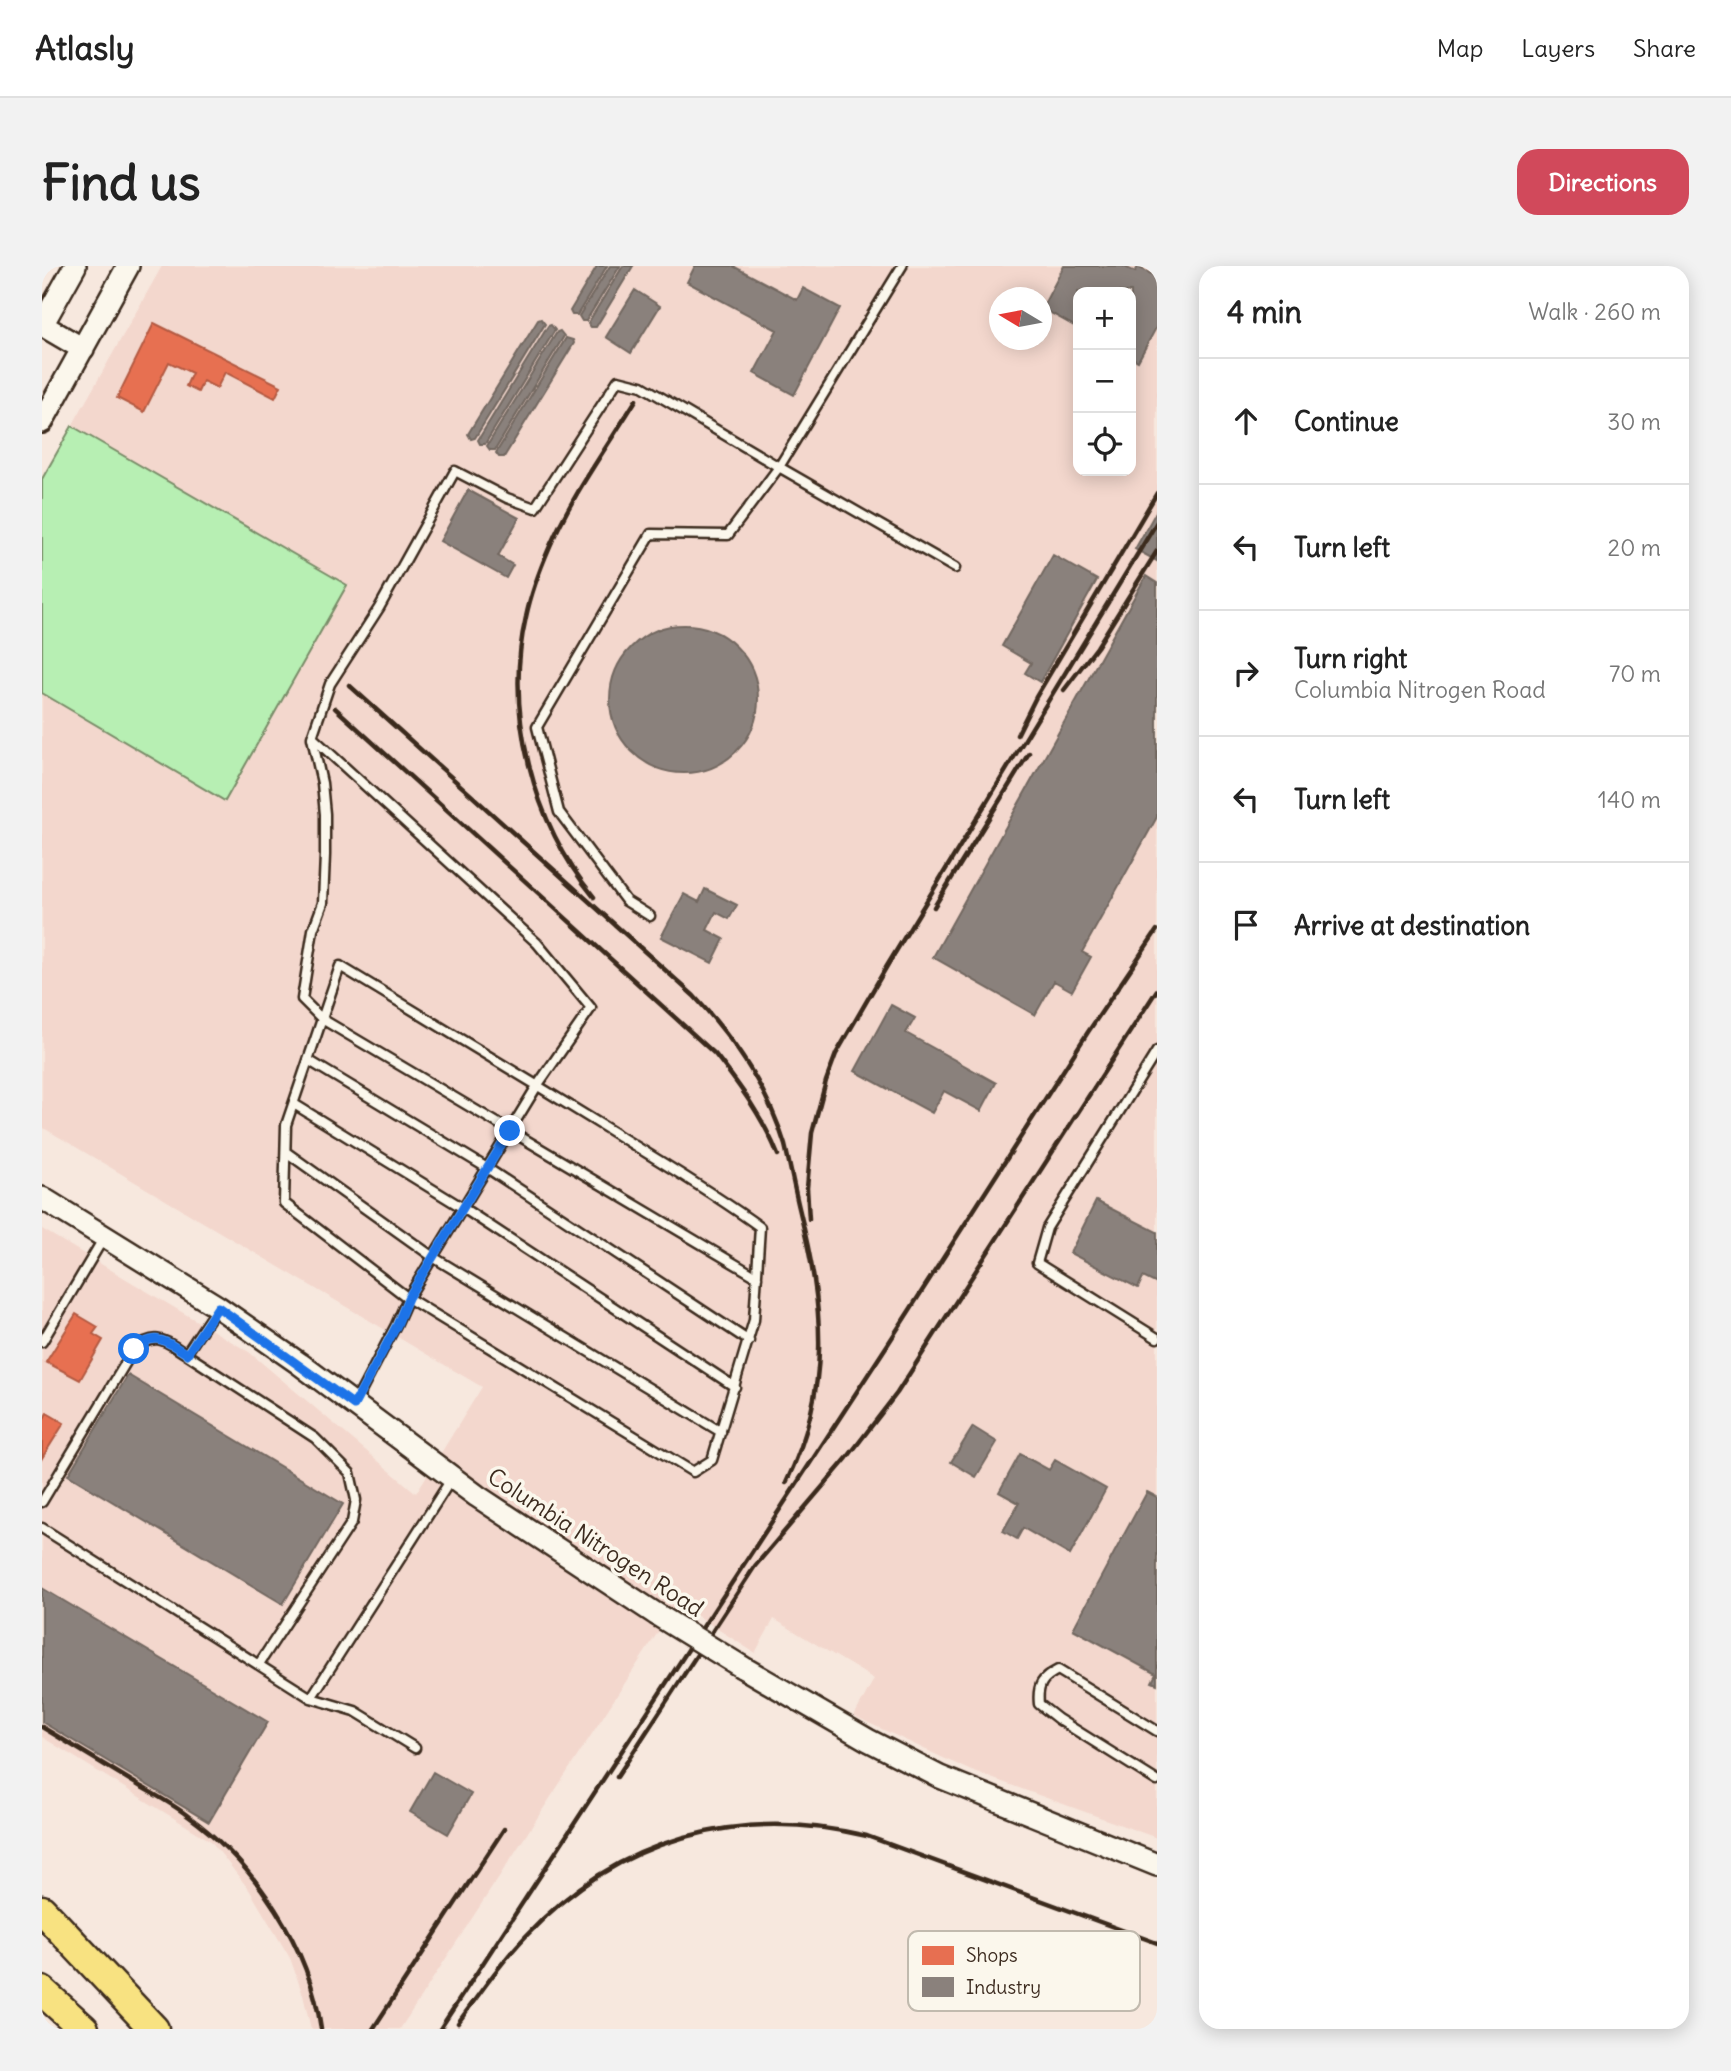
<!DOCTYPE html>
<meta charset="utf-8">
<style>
:root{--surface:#fff;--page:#f2f2f2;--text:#222;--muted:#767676;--line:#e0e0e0;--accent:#d1495b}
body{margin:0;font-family:Delius,sans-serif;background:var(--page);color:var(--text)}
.controls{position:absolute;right:21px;top:21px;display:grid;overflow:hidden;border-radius:14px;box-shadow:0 4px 18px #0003}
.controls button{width:63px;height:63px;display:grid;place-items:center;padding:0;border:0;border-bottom:2px solid var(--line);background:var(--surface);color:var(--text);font:35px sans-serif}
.compass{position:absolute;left:947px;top:21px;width:63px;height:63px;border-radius:50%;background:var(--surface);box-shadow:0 4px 18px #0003;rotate:280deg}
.stop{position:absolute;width:21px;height:21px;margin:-16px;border:5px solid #1a73e8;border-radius:50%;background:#fff}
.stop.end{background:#1a73e8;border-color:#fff;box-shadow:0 2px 7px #0008}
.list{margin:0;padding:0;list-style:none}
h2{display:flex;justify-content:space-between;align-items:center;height:91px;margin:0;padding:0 28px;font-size:30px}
h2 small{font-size:23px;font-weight:400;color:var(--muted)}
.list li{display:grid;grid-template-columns:46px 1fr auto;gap:21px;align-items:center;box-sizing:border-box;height:126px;padding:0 28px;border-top:2px solid var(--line)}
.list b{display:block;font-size:26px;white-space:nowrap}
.list p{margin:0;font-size:23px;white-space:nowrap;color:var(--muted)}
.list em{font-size:23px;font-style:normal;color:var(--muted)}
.icon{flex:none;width:38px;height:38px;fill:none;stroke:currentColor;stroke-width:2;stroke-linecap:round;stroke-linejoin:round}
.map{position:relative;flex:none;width:1115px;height:1763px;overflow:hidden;border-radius:21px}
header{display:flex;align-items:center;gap:42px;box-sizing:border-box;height:98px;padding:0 35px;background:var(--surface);border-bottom:2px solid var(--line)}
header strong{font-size:33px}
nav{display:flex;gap:38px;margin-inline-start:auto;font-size:24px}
.intro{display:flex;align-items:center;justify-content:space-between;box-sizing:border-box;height:168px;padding:0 42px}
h1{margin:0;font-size:49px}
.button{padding:18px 32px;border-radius:21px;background:var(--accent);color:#fff;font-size:24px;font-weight:700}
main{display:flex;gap:42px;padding:0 42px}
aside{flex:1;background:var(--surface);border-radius:21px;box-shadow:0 4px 18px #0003}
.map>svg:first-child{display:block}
.built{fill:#f3d7cd;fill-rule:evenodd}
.green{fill:#b7efb3;stroke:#798c68;stroke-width:2}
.shops{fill:#e76f51;stroke:#b35a42;stroke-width:2}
.industry{fill:#8a817c;stroke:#726760;stroke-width:2}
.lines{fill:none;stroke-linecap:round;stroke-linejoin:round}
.lane-casing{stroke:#3b2a1e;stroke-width:13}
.secondary-casing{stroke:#3b2a1e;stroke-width:26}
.highway-casing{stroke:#3b2a1e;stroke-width:33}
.lane{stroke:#fbf7ec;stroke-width:8}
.secondary{stroke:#fbf7ec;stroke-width:21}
.highway{stroke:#f8e281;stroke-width:28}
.rail{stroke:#3b2a1e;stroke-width:4.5}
.secondary-bridge-casing{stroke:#3b2a1e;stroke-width:26;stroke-linecap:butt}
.secondary-bridge{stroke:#fbf7ec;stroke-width:21}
.route{stroke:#1a73e8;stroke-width:9}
.labels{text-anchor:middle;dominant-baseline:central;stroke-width:7;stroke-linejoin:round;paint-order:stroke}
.street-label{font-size:23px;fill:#3b2a1e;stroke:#fbf7ec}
.key{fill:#fbf7ec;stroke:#c1baae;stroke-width:2}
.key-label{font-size:19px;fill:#3b2a1e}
</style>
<header>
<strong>Atlasly</strong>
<nav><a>Map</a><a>Layers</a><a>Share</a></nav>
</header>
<div class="intro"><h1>Find us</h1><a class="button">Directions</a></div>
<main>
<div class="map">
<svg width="1115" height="1763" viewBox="0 0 1115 1763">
<rect width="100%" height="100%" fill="#f7e8de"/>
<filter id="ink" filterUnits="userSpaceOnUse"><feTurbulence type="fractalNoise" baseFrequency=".0143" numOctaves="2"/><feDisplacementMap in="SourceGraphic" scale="14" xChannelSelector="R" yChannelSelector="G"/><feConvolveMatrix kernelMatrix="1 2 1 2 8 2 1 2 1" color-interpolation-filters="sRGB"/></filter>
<g filter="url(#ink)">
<!-- built -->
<path class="built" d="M120,0H1115V1572L927,1504L812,1450L832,1413L732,1353L713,1387L635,1337L358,1763H269L261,1729L248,1692L208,1625L169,1575L0,1471V963L207,1086L374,1227L440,1121L0,861V427L183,535L305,320L30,160ZM1036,26H1089V205H1036ZM958,32H1000V74H958Z"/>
<!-- green -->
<path class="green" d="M30,160L305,319L183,535L0,427V213Z"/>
<!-- shops -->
<path class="shops" d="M112,57L239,120L233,132L183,106L175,122L161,115L156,126L144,120L150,107L127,96L102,146L75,132Z
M34,1048L56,1061L51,1068L61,1074L38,1114L4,1096Z
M5,1147L22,1157L0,1192V1156Z"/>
<!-- industry -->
<path class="industry" d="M555,0H565L535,49H530L528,45Z
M568,0H578L544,55H540L537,50Z
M581,0H591L554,61H549L546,57Z
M653,0H691L755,34L761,22L798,42L752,129L712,107L735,64L645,16Z
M1022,0H1081L1093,6L1096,1L1115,11V60L1096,95L1089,91V26H1036V62L1000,42Z
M593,24L618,40L589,87L564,71Z
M499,53L503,58L433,172L429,173L426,168L496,54Z
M509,59L513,64L443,178H438L436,174L506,60Z
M518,65L522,70L453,184H448L445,180L515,66Z
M524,72L531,74L532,77L462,191H457L454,187Z
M426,224L477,252L456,290L471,299L464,312L398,275Z
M1115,244V295L1093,283Z
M1011,289L1055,314L998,416L983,407L989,397L960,380Z
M1104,310L1115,317V551L1040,686L1049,691L1030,725L1012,715L993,749L891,691Z
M568 433a74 74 0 1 1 148 0a74 74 0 1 1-148 0Z
M663,623L695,639L687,653L674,646L665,664L682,673L670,697L619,671L642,628L657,636Z
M849,739L873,752L864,767L954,817L939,845L902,825L890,847L813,805Z
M1054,935L1115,966V1018L1101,1011L1096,1022L1028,987Z
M86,1109L301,1238L241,1338L26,1209Z
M931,1161L955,1176L934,1211L909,1196Z
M978,1188L1007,1204L1013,1194L1064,1223L1028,1289L981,1262L975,1273L961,1265L977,1237L957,1226Z
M1105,1226L1115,1231V1418L1110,1416L1114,1408L1031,1363Z
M0,1322L226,1456L167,1556L0,1456Z
M391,1506L429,1528L406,1568L368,1546Z"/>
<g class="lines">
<!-- lane casing -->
<g class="lane-casing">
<path id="lane" d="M860,0L737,201L913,302
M270,472L280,517L283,548V589L281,637L271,664L260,733L280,753L715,1011
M1115,785L1005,962L995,997L1115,1072
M266,794L445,902L707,1075
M252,838L421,942L693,1121
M244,886L391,991L679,1166
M174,1043L144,1088L273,1172L308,1207L314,1234L310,1256L217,1398
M0,1076L61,973
M313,1137L354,1059L366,1032L242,937L244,859L298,700C387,754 477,808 566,863C617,895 669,925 718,961L712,1054L670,1194L651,1206L366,1032L495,820L549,742L495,677L270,471L288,418L337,342L413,205L465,232L493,242L576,114L600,120L737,201L686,269L609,268L495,461L517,546L584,635L608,650
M0,1236L92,1083C115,1065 123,1075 144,1088
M0,1262L269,1432L410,1212
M269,1432L313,1445L373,1482
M1115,1465L1016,1404C1000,1412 995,1419 997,1438L1016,1453L1115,1515"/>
</g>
<!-- secondary casing -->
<g class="secondary-casing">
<path id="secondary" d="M0,59L33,0
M0,59L41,83
M0,156L86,0
M0,932L176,1041L258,1098L435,1230L614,1348
M700,1401L826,1474L898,1511L1115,1599"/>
</g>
<!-- highway casing -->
<g class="highway-casing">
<path id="highway" d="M0,1644L112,1763
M0,1725L42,1763"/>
</g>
<!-- lane -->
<use href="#lane" class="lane"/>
<!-- secondary -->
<use href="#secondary" class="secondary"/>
<!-- highway -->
<use href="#highway" class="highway"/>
<!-- rail -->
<path class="rail" d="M307,419L652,730C692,773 726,823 743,879C748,900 752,921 757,942C782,1043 790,1120 744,1217
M1022,424L1055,381L1115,285
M293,442L673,788C698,820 721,851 736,889
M975,469L994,431L1115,227
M552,631C491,557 462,445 484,351C489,327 498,303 508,280C530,229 565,181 594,134
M892,641L987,487
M767,953L765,922L770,867L784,815L794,788L845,700L1115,256
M0,1461C32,1480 64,1500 96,1519C113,1529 131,1538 146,1550C213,1598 268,1681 279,1763
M575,1511L713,1300L805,1192L855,1127L1115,724
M416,1757C438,1727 459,1696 485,1669C576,1572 697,1539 825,1570L1115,1677
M331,1763L462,1563
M398,1763L846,1078L1046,766L1115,664"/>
<!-- secondary-bridge casing -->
<g class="secondary-bridge-casing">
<path id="secondary-bridge" d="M614,1348L700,1401"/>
</g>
<!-- secondary-bridge -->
<use href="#secondary-bridge" class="secondary-bridge"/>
</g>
</g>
<g class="lines" filter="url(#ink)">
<!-- route -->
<path class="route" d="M92,1083C114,1065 123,1075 145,1088L176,1041L312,1139L355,1059L366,1032L468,865"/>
</g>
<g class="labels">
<!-- street labels -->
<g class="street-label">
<text transform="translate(554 1276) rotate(33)">Columbia Nitrogen Road</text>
</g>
</g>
<!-- legend -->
<rect x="866" y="1665" width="232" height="80" rx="10" class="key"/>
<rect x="880" y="1680" width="32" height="19" fill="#e76f51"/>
<rect x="880" y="1711" width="32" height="20" fill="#8a817c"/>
<g class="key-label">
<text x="924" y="1696">Shops</text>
<text x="924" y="1728">Industry</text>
</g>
</svg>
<div class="controls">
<button>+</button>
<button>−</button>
<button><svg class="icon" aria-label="locate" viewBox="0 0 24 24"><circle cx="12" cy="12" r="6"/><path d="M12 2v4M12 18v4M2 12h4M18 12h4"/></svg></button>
</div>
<svg class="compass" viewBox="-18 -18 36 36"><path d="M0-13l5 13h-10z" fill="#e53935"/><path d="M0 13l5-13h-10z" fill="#767676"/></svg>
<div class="stop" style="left:92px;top:1083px"></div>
<div class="stop end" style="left:468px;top:865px"></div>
</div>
<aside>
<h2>4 min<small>Walk · 260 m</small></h2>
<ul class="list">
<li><svg class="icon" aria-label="ahead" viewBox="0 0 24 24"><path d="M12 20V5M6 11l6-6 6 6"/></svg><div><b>Continue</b></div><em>30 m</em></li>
<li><svg class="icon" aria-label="left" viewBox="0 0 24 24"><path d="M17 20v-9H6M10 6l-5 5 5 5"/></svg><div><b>Turn left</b></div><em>20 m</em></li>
<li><svg class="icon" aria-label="right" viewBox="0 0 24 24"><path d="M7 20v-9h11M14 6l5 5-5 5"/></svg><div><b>Turn right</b><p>Columbia Nitrogen Road</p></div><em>70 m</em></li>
<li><svg class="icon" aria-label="left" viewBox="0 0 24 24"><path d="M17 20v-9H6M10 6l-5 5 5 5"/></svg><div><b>Turn left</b></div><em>140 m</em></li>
<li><svg class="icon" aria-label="arrive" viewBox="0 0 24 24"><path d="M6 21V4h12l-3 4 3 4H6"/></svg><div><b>Arrive at destination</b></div></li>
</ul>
</aside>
</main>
